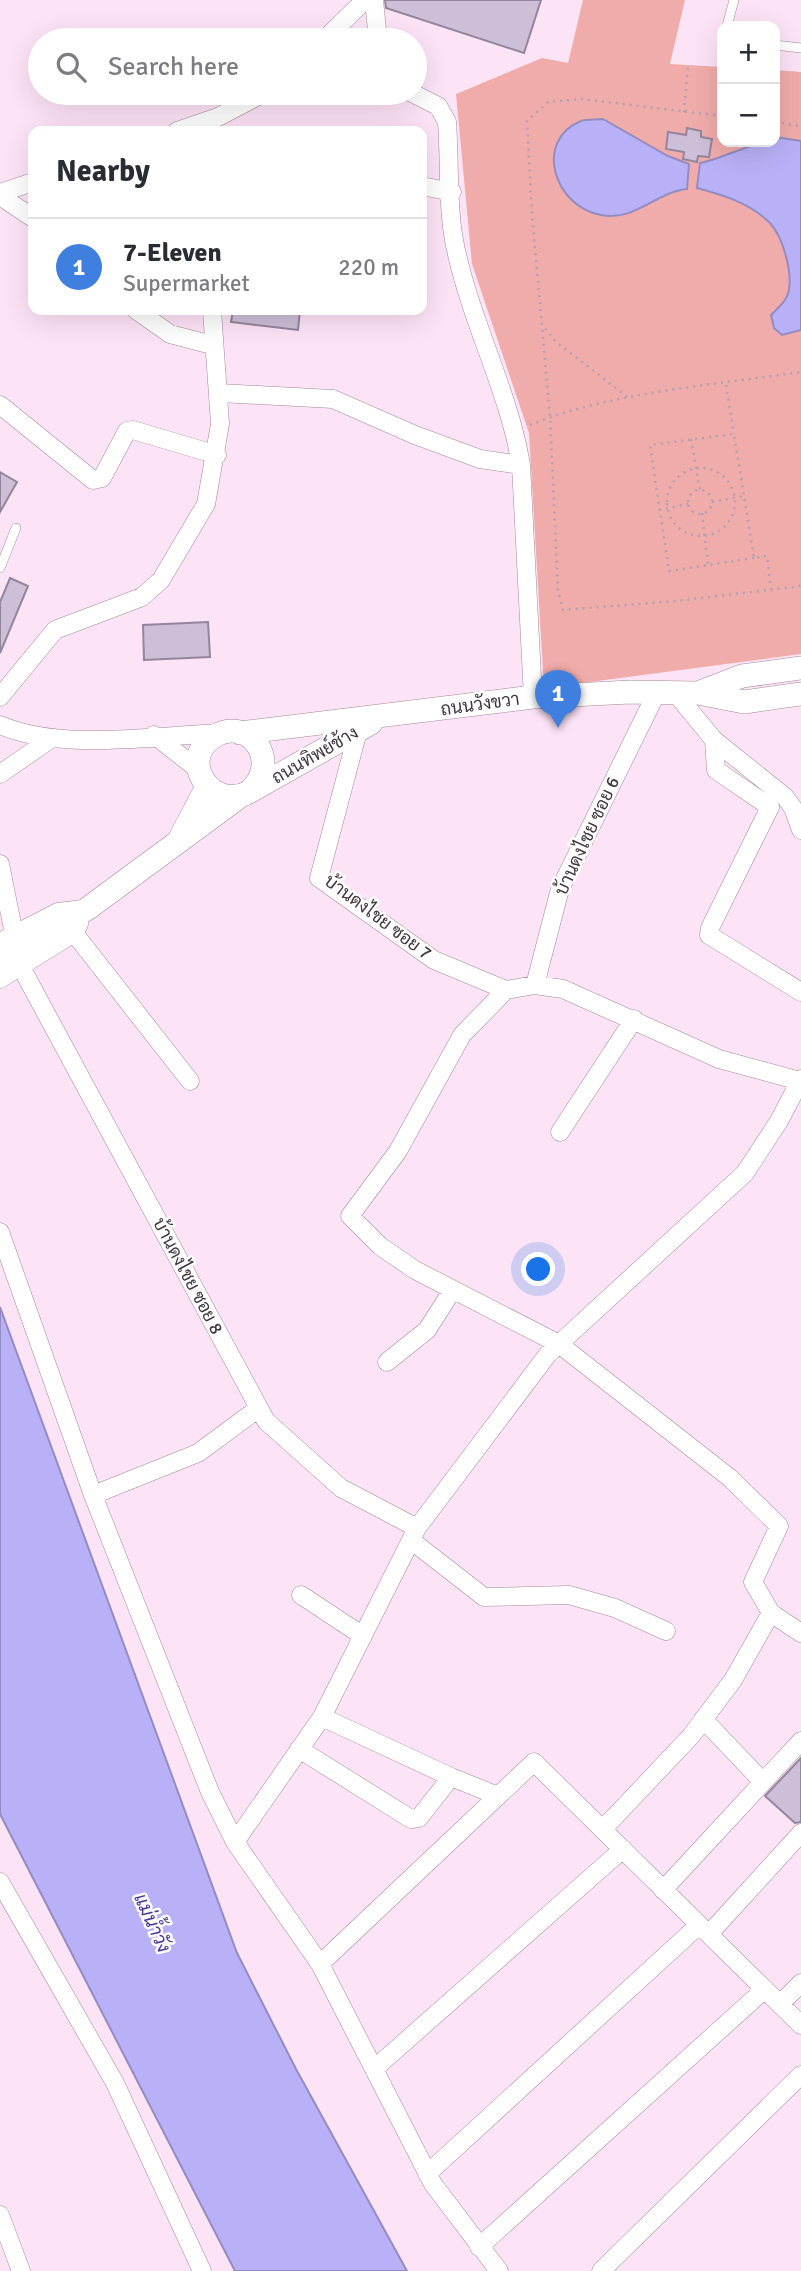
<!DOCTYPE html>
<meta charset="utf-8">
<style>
:root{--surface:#fff;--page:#f2f2f3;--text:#2b2b33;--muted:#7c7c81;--line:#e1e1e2;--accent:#111827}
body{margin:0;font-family:Signika,Sarabun,sans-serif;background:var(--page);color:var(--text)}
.controls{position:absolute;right:21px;top:21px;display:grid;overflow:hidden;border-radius:14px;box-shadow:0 7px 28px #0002}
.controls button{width:63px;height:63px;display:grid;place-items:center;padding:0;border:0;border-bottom:2px solid var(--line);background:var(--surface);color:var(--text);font:35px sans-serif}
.you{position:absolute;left:539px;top:1270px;width:24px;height:24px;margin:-18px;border:5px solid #fff;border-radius:50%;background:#1a73e8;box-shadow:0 0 0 10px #1a73e833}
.badge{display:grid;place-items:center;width:46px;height:46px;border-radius:50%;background:var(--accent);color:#fff;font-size:23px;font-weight:700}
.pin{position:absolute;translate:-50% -58px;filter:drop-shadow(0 2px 4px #0008)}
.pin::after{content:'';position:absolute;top:37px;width:24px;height:21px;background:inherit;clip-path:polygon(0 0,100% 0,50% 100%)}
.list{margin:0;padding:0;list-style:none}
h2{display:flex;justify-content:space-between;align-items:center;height:91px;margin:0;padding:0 28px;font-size:30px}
h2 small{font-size:23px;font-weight:400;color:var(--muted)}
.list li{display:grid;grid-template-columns:46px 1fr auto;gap:21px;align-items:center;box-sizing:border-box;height:98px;padding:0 28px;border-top:2px solid var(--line)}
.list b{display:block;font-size:26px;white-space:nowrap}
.list p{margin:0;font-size:23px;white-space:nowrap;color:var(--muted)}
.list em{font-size:23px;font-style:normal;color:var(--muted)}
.icon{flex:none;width:38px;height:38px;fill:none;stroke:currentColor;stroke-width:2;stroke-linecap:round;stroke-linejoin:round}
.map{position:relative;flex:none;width:801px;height:2271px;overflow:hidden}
.search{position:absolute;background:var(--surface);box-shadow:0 7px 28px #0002;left:28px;top:28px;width:399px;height:77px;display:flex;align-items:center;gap:18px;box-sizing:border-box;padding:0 24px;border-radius:38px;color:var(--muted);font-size:26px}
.panel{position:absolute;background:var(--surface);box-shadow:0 7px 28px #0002;left:28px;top:126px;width:399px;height:189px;border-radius:14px}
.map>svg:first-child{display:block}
.green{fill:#f0acaa}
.water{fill:#b8b1f7;stroke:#948cc0;stroke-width:2}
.building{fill:#cdbfd7;stroke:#93859c;stroke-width:2}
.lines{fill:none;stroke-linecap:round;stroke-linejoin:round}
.service-casing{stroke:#a0899b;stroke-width:10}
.minor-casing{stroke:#a0899b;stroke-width:19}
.tertiary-casing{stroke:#a0899b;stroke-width:24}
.path{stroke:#b4a0ae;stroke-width:2.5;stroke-dasharray:2 5;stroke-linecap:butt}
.service{stroke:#fff;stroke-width:9}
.minor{stroke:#fff;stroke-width:18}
.tertiary{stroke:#fff;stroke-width:23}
.labels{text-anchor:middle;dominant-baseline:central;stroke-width:5;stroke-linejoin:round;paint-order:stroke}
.street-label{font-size:18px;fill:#41373e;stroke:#fff}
.water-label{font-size:19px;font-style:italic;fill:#4c3698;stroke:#fff}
</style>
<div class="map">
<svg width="801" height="2271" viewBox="0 0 801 2271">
<rect width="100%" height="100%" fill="#fde3f6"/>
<!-- green -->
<path class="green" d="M583,0H685L670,64L722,67V142H775V70L801,72V654L544,688L529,433L472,264L456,94L542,58L568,63Z"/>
<!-- water -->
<path class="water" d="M603,119L668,156L689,164L687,189C656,192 634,222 601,215C553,206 534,140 581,121C587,119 596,120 603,119Z
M775,137L801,141V330L782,335L774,328L771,315C778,308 788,300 789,289C792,271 783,237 770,223C750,203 723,195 697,188L700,163C726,158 749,142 775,142Z
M0,1307L237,1953L296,2069L407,2271H235L0,1814Z"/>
<!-- building -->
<path class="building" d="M385,0H541L524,53L386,8Z
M687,128L701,131V137L712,139L709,157L698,156L697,162L683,159L684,152L666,149L668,132L686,135Z
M233,310H300L298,330L231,322Z
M0,472L17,482L0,512Z
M10,578L28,586L0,653V602Z
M208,622L210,657L144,660L143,625Z
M801,1758V1822L795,1823L765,1796Z"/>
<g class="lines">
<!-- service casing -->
<g class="service-casing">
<path id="service" d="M727,26L734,0
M775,45L801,48
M0,568L16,528"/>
</g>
<!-- minor casing -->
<g class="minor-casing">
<path id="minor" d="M374,0L378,40
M324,40L365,0
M412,93L438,106L447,122C450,162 447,212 456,250C472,324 509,392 521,465L533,697
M177,131L218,117L264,93
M422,186L452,192
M0,193L33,182
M0,196L33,218
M136,310L170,334L212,345
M220,393L333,399L415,435L480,459L521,465
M0,405L93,480L102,478L127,431L133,430L217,455
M677,695L714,740L716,770L770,807L710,928L709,935L801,992
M0,697L55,630L142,597L161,580L206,504L220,424L212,310
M0,725C63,752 156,735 224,733
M358,731L319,878L434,960L506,990L535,985L563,989L719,1059L800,1081
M154,735L199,770
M714,740L785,797L793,808L801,830
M0,774L52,738
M0,864L14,934
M74,933L190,1081
M0,942L58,912L83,909
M21,967L266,1421L341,1488L417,1528
M0,979L74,933L79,924
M535,985L560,889L656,694
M506,990L462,1035L398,1151L350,1216L380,1246L415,1270L559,1344L730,1478L779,1526L753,1582L771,1613
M560,1132L634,1019
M0,1232L93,1495L210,1792L235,1842L320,1964L433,2184L499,2271
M387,1362L427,1330L452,1291
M93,1495L198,1453L259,1408
M412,1541L484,1597L569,1595L615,1608L666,1631
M301,1595L363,1636
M322,1717L451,1777L498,1796
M703,1719L763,1782
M299,1749L411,1819L419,1818L451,1777
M603,1829L691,1736L733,1680L771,1613L801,1633
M235,1842L322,1717L417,1528L548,1354L745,1173L779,1121L801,1079
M0,1882L115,2083L202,2271
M663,1890L801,1741
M709,1934L801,1833
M320,1964L534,1762L801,2025
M780,2004L801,1983
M374,2069L623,1849
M427,2174L699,1925
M0,2215L21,2271
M479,2247L765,1989
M601,2271L801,2075"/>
</g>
<!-- tertiary casing -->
<g class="tertiary-casing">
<path id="tertiary" d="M698,693L744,702L801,694
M240,733L533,697L630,692L698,693L742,676L801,668
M249,792C283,762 249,714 213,737C177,761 213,812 249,792L371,723
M180,838L207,787
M0,961L87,909L239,797"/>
</g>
<!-- path -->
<path class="path" d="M684,112L688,65
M722,116L582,99L548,102L527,121L532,214L550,416L558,591L563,610L676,601L801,586
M775,122L801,126
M541,323L556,342L629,398
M726,385L734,434
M530,425C611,392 714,385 801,372
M691,439L700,490
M667 502a34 34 0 1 1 68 0a34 34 0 1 1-68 0Z
M688 502a12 12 0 1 1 24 0a12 12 0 1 1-24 0Z
M712,502L744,496
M659,510L688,504
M702,513L708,566
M754,558L669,571L650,445L734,434L754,558L767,556L771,589"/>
<!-- service -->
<use href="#service" class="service"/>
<!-- minor -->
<use href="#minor" class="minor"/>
<!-- tertiary -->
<use href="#tertiary" class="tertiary"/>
</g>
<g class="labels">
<!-- street labels -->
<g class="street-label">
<text transform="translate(480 704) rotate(-8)">ถนนวังขวา</text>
<text transform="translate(315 755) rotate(-30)">ถนนทิพย์ช้าง</text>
<text transform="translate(587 836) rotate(-65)">บ้านดงไชย ซอย 6</text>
<text transform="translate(378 917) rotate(37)">บ้านดงไชย ซอย 7</text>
<text transform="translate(188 1276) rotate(62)">บ้านดงไชย ซอย 8</text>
</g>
<!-- water labels -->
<g class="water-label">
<text transform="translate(152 1923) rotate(66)">แม่น้ำวัง</text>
</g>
</g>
</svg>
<div class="controls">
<button>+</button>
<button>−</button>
</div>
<div class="you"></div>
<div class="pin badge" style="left:558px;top:728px;background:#3f7fe0">1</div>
<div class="search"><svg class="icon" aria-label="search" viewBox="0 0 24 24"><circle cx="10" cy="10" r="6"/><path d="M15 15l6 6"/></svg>Search here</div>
<section class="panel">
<h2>Nearby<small></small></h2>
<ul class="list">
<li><span class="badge" style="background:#3f7fe0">1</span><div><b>7-Eleven</b><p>Supermarket</p></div><em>220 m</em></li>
</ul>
</section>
</div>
